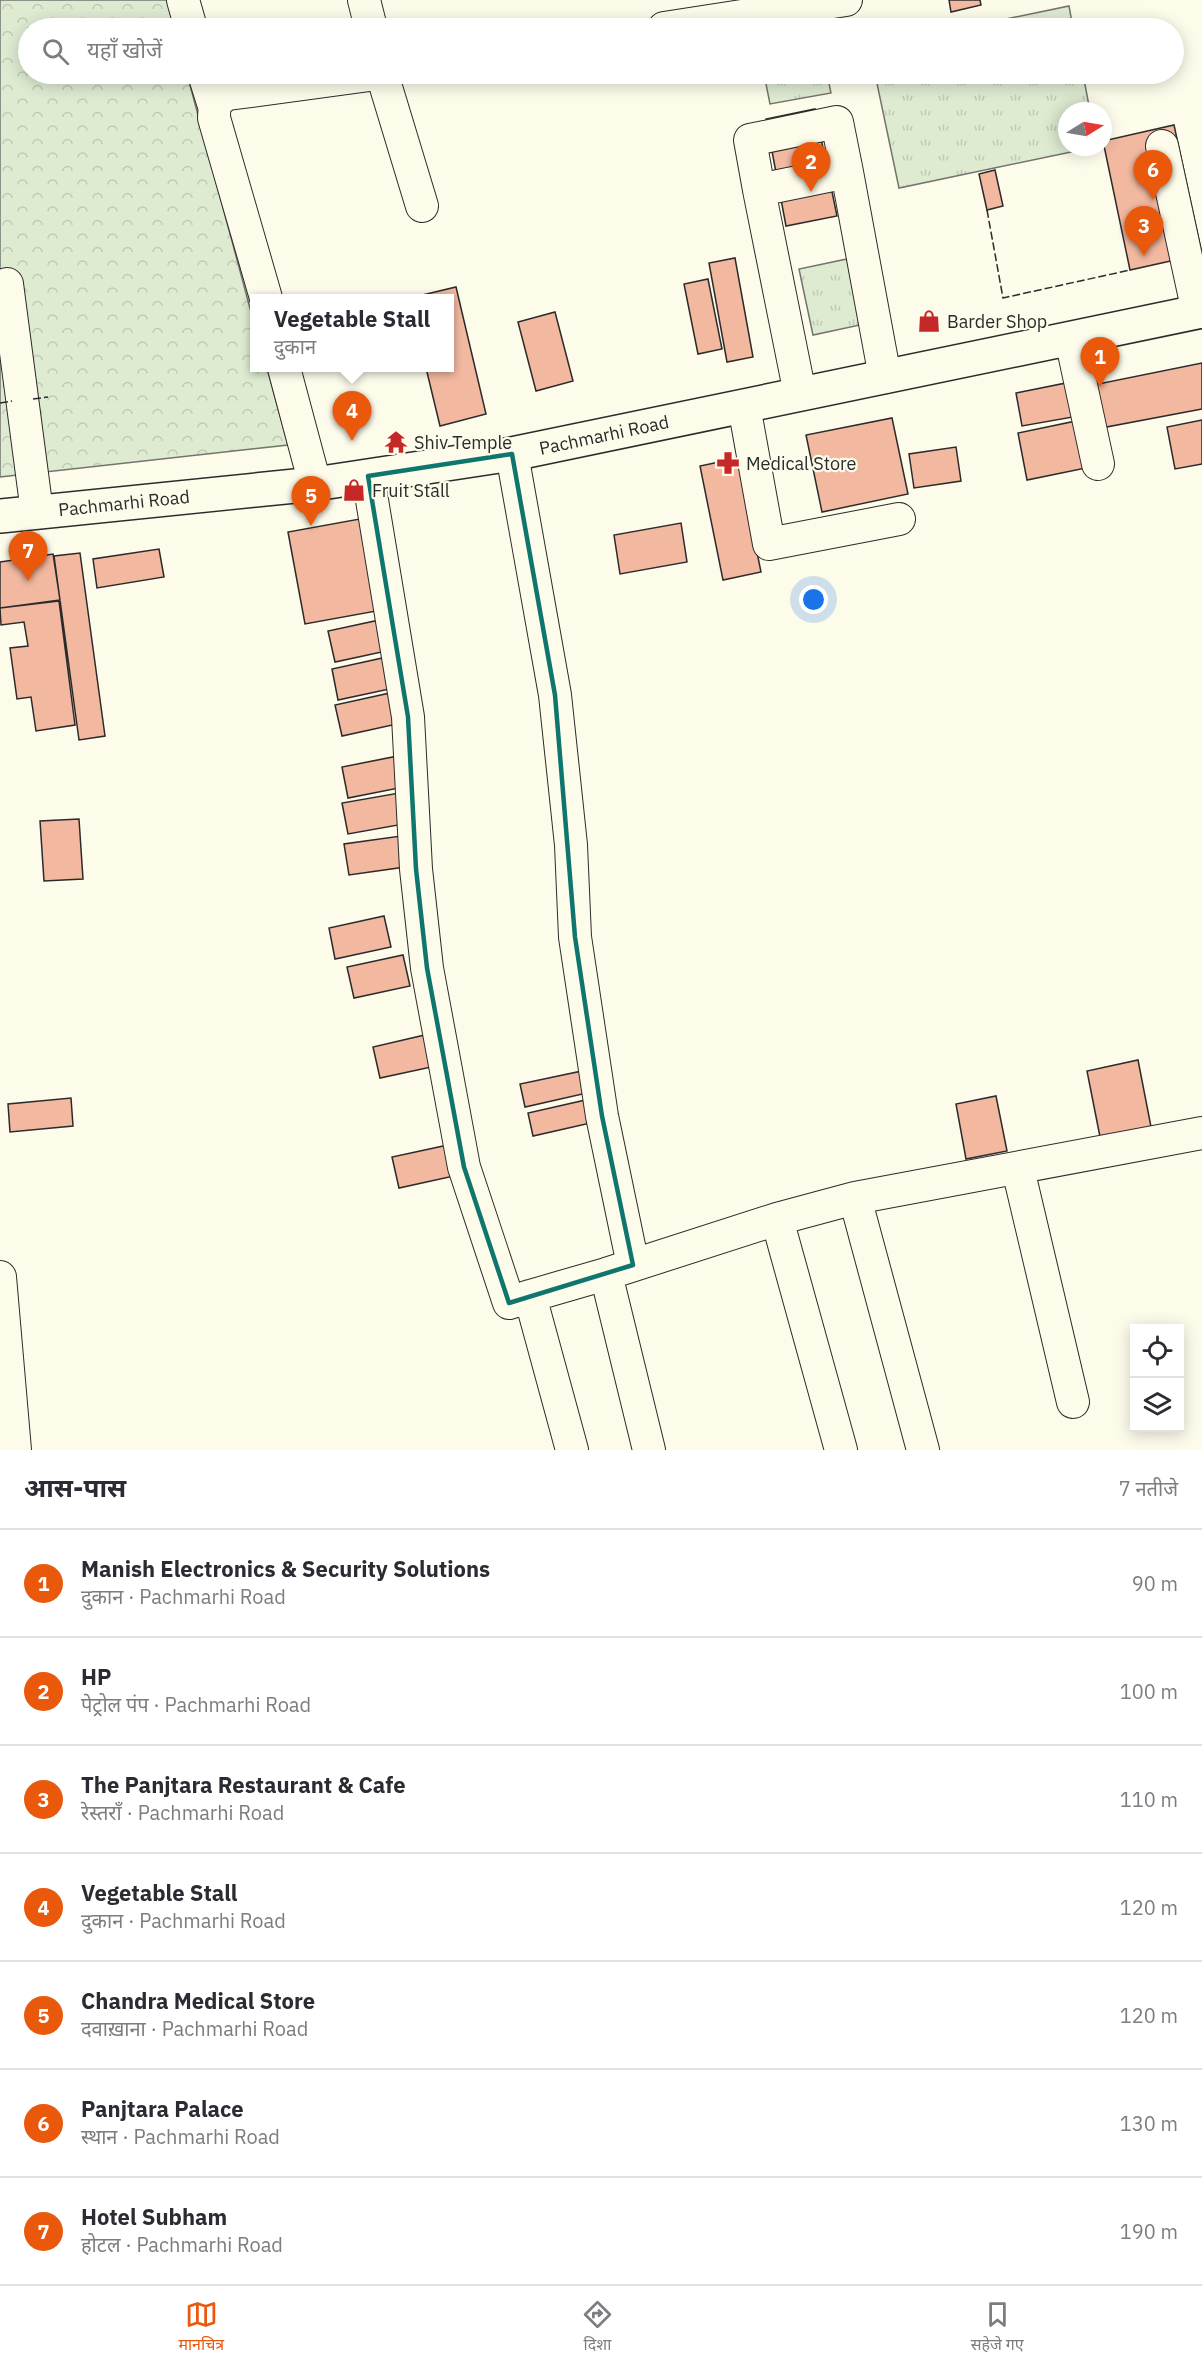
<!DOCTYPE html>
<html lang="hi">
<meta charset="utf-8">
<style>
:root{--surface:#fff;--page:#f2f2f3;--text:#2b2b33;--muted:#7c7c81;--line:#e1e1e2;--accent:#ea580c}
body{margin:0;font-family:"IBM Plex Sans","Noto Sans Devanagari",sans-serif;background:var(--page);color:var(--text)}
.controls{position:absolute;right:18px;bottom:18px;display:grid;overflow:hidden;border-radius:0px;box-shadow:0 3px 15px #0003}
.controls button{width:54px;height:54px;display:grid;place-items:center;padding:0;border:0;border-bottom:2px solid var(--line);background:var(--surface);color:var(--text);font:30px sans-serif}
.compass{position:absolute;left:1058px;top:102px;width:54px;height:54px;border-radius:50%;background:var(--surface);box-shadow:0 3px 15px #0003;rotate:79deg}
.you{position:absolute;left:814px;top:600px;width:21px;height:21px;margin:-15px;border:4px solid #fff;border-radius:50%;background:#1a73e8;box-shadow:0 0 0 9px #1a73e833}
.badge{display:grid;place-items:center;width:39px;height:39px;border-radius:50%;background:var(--accent);color:#fff;font-size:20px;font-weight:700}
.pin{position:absolute;translate:-50% -50px;filter:drop-shadow(0 2px 3px #0008)}
.pin::after{content:'';position:absolute;top:32px;width:21px;height:18px;background:inherit;clip-path:polygon(0 0,100% 0,50% 100%)}
.popup{position:absolute;left:250px;top:294px;width:204px;height:78px;box-sizing:border-box;display:grid;place-content:center;border-radius:0px;background:var(--surface);filter:drop-shadow(0 2px 4px #0005);font-size:20px;white-space:nowrap;color:var(--muted)}
.popup b{font-size:22px;color:var(--text)}
.popup::after{content:'';position:absolute;left:50%;top:100%;margin-left:-12px;border:12px solid transparent;border-top-color:var(--surface)}
.list{margin:0;padding:0;list-style:none}
h2{display:flex;justify-content:space-between;align-items:center;height:78px;margin:0;padding:0 24px;font-size:26px}
h2 small{font-size:20px;font-weight:400;color:var(--muted)}
.list li{display:grid;grid-template-columns:39px 1fr auto;gap:18px;align-items:center;box-sizing:border-box;height:108px;padding:0 24px;border-top:2px solid var(--line)}
.list b{display:block;font-size:22px;white-space:nowrap}
.list p{margin:0;font-size:20px;white-space:nowrap;color:var(--muted)}
.list em{font-size:20px;font-style:normal;color:var(--muted)}
.icon{flex:none;width:33px;height:33px;fill:none;stroke:currentColor;stroke-width:2;stroke-linecap:round;stroke-linejoin:round}
.map{position:relative;flex:none;width:1202px;height:1450px;overflow:hidden}
.search{position:absolute;background:var(--surface);box-shadow:0 3px 15px #0003;left:18px;right:18px;top:18px;height:66px;display:flex;align-items:center;gap:15px;box-sizing:border-box;padding:0 21px;border-radius:33px;color:var(--muted);font-size:22px}
.sheet{height:834px;background:var(--surface)}
nav{display:flex;justify-content:space-around;align-items:center;box-sizing:border-box;height:84px;border-top:2px solid var(--line);background:var(--surface);font-size:16px;color:var(--muted)}
nav a{display:grid;justify-items:center;gap:3px}
nav .on{color:var(--accent)}
.map>svg:first-child{display:block}
.grass{fill:url(#grass-tufts);stroke:#74746e;stroke-width:1.5}
.forest{fill:url(#forest-crowns);stroke:#74746e;stroke-width:1.5}
.building{fill:#f2b8a0;stroke:#2b2b2b;stroke-width:1.5}
.lines{fill:none;stroke-linecap:round;stroke-linejoin:round}
.minor-casing{stroke:#2b2b2b;stroke-width:34}
.major-casing{stroke:#2b2b2b;stroke-width:36}
.minor{stroke:#fdfbea;stroke-width:32}
.major{stroke:#fdfbea;stroke-width:33}
.fence{stroke:#2b2b2b;stroke-width:1.5;stroke-dasharray:8 3;stroke-linecap:butt}
.marked{fill:none;stroke:#0f766e;stroke-width:4.5;stroke-linejoin:round}
.labels{text-anchor:middle;dominant-baseline:central;stroke-width:4.5;stroke-linejoin:round;paint-order:stroke}
.poi-label{font-size:18px;fill:#2b2b2b;stroke:#fdfbea;text-anchor:start}
.street-label{font-size:18px;fill:#2b2b2b;stroke:#fdfbea}
</style>
<div class="map">
<svg width="1202" height="1450" viewBox="0 0 1202 1450">
<defs>
<pattern id="grass-tufts" width="24" height="20" patternUnits="userSpaceOnUse" patternTransform="scale(1.5)"><rect width="24" height="20" fill="#deebd1"/><path d="M3 7l-1-3M5 7V3M7 7l1-3M15 17l-1-3M17 17v-4M19 17l1-3" fill="none" stroke="#bfcab4"/></pattern>
<pattern id="forest-crowns" width="20" height="18" patternUnits="userSpaceOnUse" patternTransform="scale(1.5)"><rect width="20" height="18" fill="#deebd1"/><path d="M2 6a3 3 0 1 1 6 0M12 15a3 3 0 1 1 6 0" fill="none" stroke="#bfcab4"/></pattern>
</defs>
<rect width="100%" height="100%" fill="#fdfbea"/>
<!-- grass -->
<path class="grass" d="M1069,6L1073,28H962Z
M764,74H827L831,93L770,104Z
M875,74H1083L1090,111H1067V147H1095L899,188Z
M847,259L860,325L813,335L799,269Z"/>
<!-- forest -->
<path class="forest" d="M0,0H167L175,28H28V74H187L254,323V368H267L288,445L0,477Z"/>
<!-- building -->
<path class="building" d="M949,0H980L981,5L951,12Z
M815,109L837,216L786,226L766,119Z
M1174,125L1202,254L1130,270L1103,141Z
M995,170L1003,206L987,210L979,174Z
M735,258L753,357L727,362L709,263Z
M708,279L722,349L698,354L684,284Z
M456,287L486,414L440,426L426,368H449V298H410Z
M555,312L573,381L536,391L518,322Z
M1202,363V409L1101,428L1093,385Z
M1066,383L1073,417L1022,426L1016,393Z
M892,418L908,494L822,512L806,435Z
M1202,420V464L1175,469L1167,427Z
M1076,421L1086,468L1027,480L1018,433Z
M956,447L961,481L914,488L909,454Z
M738,458L761,572L723,580L700,466Z
M365,518L382,610L305,624L288,532Z
M681,523L687,562L620,574L614,535Z
M159,549L164,577L97,588L93,559Z
M80,553L105,736L79,740L54,556Z
M53,554L60,600L0,608V562Z
M59,601L75,725L36,731L31,697L17,699L10,648L28,646L24,622L1,625L0,608Z
M384,619L391,650L335,662L328,631Z
M387,657L394,688L338,700L332,669Z
M390,693L397,724L342,736L335,705Z
M398,756L404,787L348,798L342,767Z
M399,793L404,824L348,834L342,803Z
M79,819L83,879L44,881L40,821Z
M401,836L405,867L349,875L344,844Z
M384,916L391,947L335,959L329,928Z
M403,955L410,986L354,998L347,967Z
M429,1034L436,1066L380,1078L373,1047Z
M1138,1060L1153,1137L1102,1147L1087,1071Z
M582,1071L587,1093L525,1107L520,1084Z
M996,1096L1007,1151L966,1159L956,1104Z
M71,1098L73,1126L10,1132L8,1104Z
M590,1099L595,1122L533,1136L528,1113Z
M448,1145L454,1176L399,1188L392,1157Z"/>
<g class="lines">
<!-- minor casing -->
<g class="minor-casing">
<path id="minor" d="M183,0L191,28
M364,0L371,28
M664,28L846,0
M204,74L214,106
M382,74L422,206
M837,122L847,172L759,190L750,140Z
M1162,146L1198,312
M847,172L885,377
M759,190L800,394
M7,284L37,512
M266,298L214,118C214,105 216,100 228,94L377,74
M1071,339L1098,464
M284,368L315,484
M744,406L769,544L899,519
M512,454L555,695L571,845L575,937L602,1116L633,1265
M368,476L408,717L416,869L427,968L464,1167L509,1303L530,1296
M1018,1169L1073,1402
M855,1198L923,1450
M777,1219L841,1450
M606,1274L649,1450
M0,1277L15,1450
M572,1450L530,1296L606,1274L777,1219L855,1198L1202,1133"/>
</g>
<!-- major casing -->
<g class="major-casing">
<path id="major" d="M0,516L315,484L512,454L1202,311"/>
</g>
<!-- minor -->
<use href="#minor" class="minor"/>
<!-- major -->
<use href="#major" class="major"/>
<!-- fence -->
<path class="fence" d="M987,210L1003,298L1130,270
M33,399L48,397
M0,403L12,401"/>
</g>
<!-- marked area -->
<path class="marked" d="M512,454L555,695L575,937L602,1116L633,1265L509,1303L464,1167L427,968L416,869L408,717L368,476Z"/>
<!-- icons -->
<defs>
<g id="shop-bare" transform="scale(1.8)"><path d="M-5-2.5h2.3a2.7 3.5 0 0 1 5.4 0H5L5.5 6h-11ZM-1.5-2.5h3a1.5 2.3 0 0 0-3 0Z" fill="#c62828" stroke="#fdfbea" stroke-width="2.5" paint-order="stroke"/></g>
<g id="temple-bare" transform="scale(1.8)"><path d="M0-6L5-2H3V0L6.5 2.5H4V6H1.5V3h-3V6H-4V2.5H-6.5L-3 0V-2H-5Z" fill="#c62828" stroke="#fdfbea" stroke-width="2.5" paint-order="stroke"/></g>
<g id="pharmacy-bare" transform="scale(1.8)"><path d="M-2-6h4v4h4v4h-4v4h-4v-4h-4v-4h4Z" fill="#c62828" stroke="#fdfbea" stroke-width="2.5" paint-order="stroke"/></g>
</defs>
<g fill-rule="evenodd">
<use href="#shop-bare" x="929" y="321"/>
<use href="#temple-bare" x="396" y="442"/>
<use href="#pharmacy-bare" x="728" y="463"/>
<use href="#shop-bare" x="354" y="490"/>
</g>
<g class="labels">
<!-- poi labels -->
<g class="poi-label">
<text x="947" y="321">Barder Shop</text>
<text x="414" y="442">Shiv Temple</text>
<text x="746" y="463">Medical Store</text>
<text x="372" y="490">Fruit Stall</text>
</g>
<!-- street labels -->
<g class="street-label">
<text transform="translate(604 435) rotate(-12)">Pachmarhi Road</text>
<text transform="translate(124 503) rotate(-6)">Pachmarhi Road</text>
</g>
</g>
</svg>
<div class="controls">
<button><svg class="icon" aria-label="locate" viewBox="0 0 24 24"><circle cx="12" cy="12" r="6"/><path d="M12 2v4M12 18v4M2 12h4M18 12h4"/></svg></button>
<button><svg class="icon" aria-label="layers" viewBox="0 0 24 24"><path d="M12 4l9 5-9 5-9-5zM3 14l9 5 9-5"/></svg></button>
</div>
<svg class="compass" viewBox="-18 -18 36 36"><path d="M0-13l5 13h-10z" fill="#e53935"/><path d="M0 13l5-13h-10z" fill="#7c7c81"/></svg>
<div class="you"></div>
<div class="pin badge" style="left:1100px;top:387px">1</div>
<div class="pin badge" style="left:811px;top:192px">2</div>
<div class="pin badge" style="left:1144px;top:256px">3</div>
<div class="pin badge" style="left:352px;top:441px">4</div>
<div class="popup"><b>Vegetable Stall</b>दुकान</div>
<div class="pin badge" style="left:311px;top:526px">5</div>
<div class="pin badge" style="left:1153px;top:200px">6</div>
<div class="pin badge" style="left:28px;top:581px">7</div>
<div class="search"><svg class="icon" aria-label="search" viewBox="0 0 24 24"><circle cx="10" cy="10" r="6"/><path d="M15 15l6 6"/></svg>यहाँ खोजें</div>
</div>
<section class="sheet">
<h2>आस-पास<small>7 नतीजे</small></h2>
<ul class="list">
<li><span class="badge">1</span><div><b>Manish Electronics &amp; Security Solutions</b><p>दुकान · Pachmarhi Road</p></div><em>90 m</em></li>
<li><span class="badge">2</span><div><b>HP</b><p>पेट्रोल पंप · Pachmarhi Road</p></div><em>100 m</em></li>
<li><span class="badge">3</span><div><b>The Panjtara Restaurant &amp; Cafe</b><p>रेस्तराँ · Pachmarhi Road</p></div><em>110 m</em></li>
<li><span class="badge">4</span><div><b>Vegetable Stall</b><p>दुकान · Pachmarhi Road</p></div><em>120 m</em></li>
<li><span class="badge">5</span><div><b>Chandra Medical Store</b><p>दवाख़ाना · Pachmarhi Road</p></div><em>120 m</em></li>
<li><span class="badge">6</span><div><b>Panjtara Palace</b><p>स्थान · Pachmarhi Road</p></div><em>130 m</em></li>
<li><span class="badge">7</span><div><b>Hotel Subham</b><p>होटल · Pachmarhi Road</p></div><em>190 m</em></li>
</ul>
</section>
<nav>
<a class="on"><svg class="icon" aria-label="map" viewBox="0 0 24 24"><path d="M3 6l6-2 6 2 6-2v14l-6 2-6-2-6 2zM9 4v14M15 6v14"/></svg>मानचित्र</a>
<a><svg class="icon" aria-label="directions" viewBox="0 0 24 24"><path d="M12 3l9 9-9 9-9-9zM9 14v-3h6M13 9l2 2-2 2"/></svg>दिशा</a>
<a><svg class="icon" aria-label="saved" viewBox="0 0 24 24"><path d="M7 4h10v16l-5-4-5 4z"/></svg>सहेजे गए</a>
</nav>
